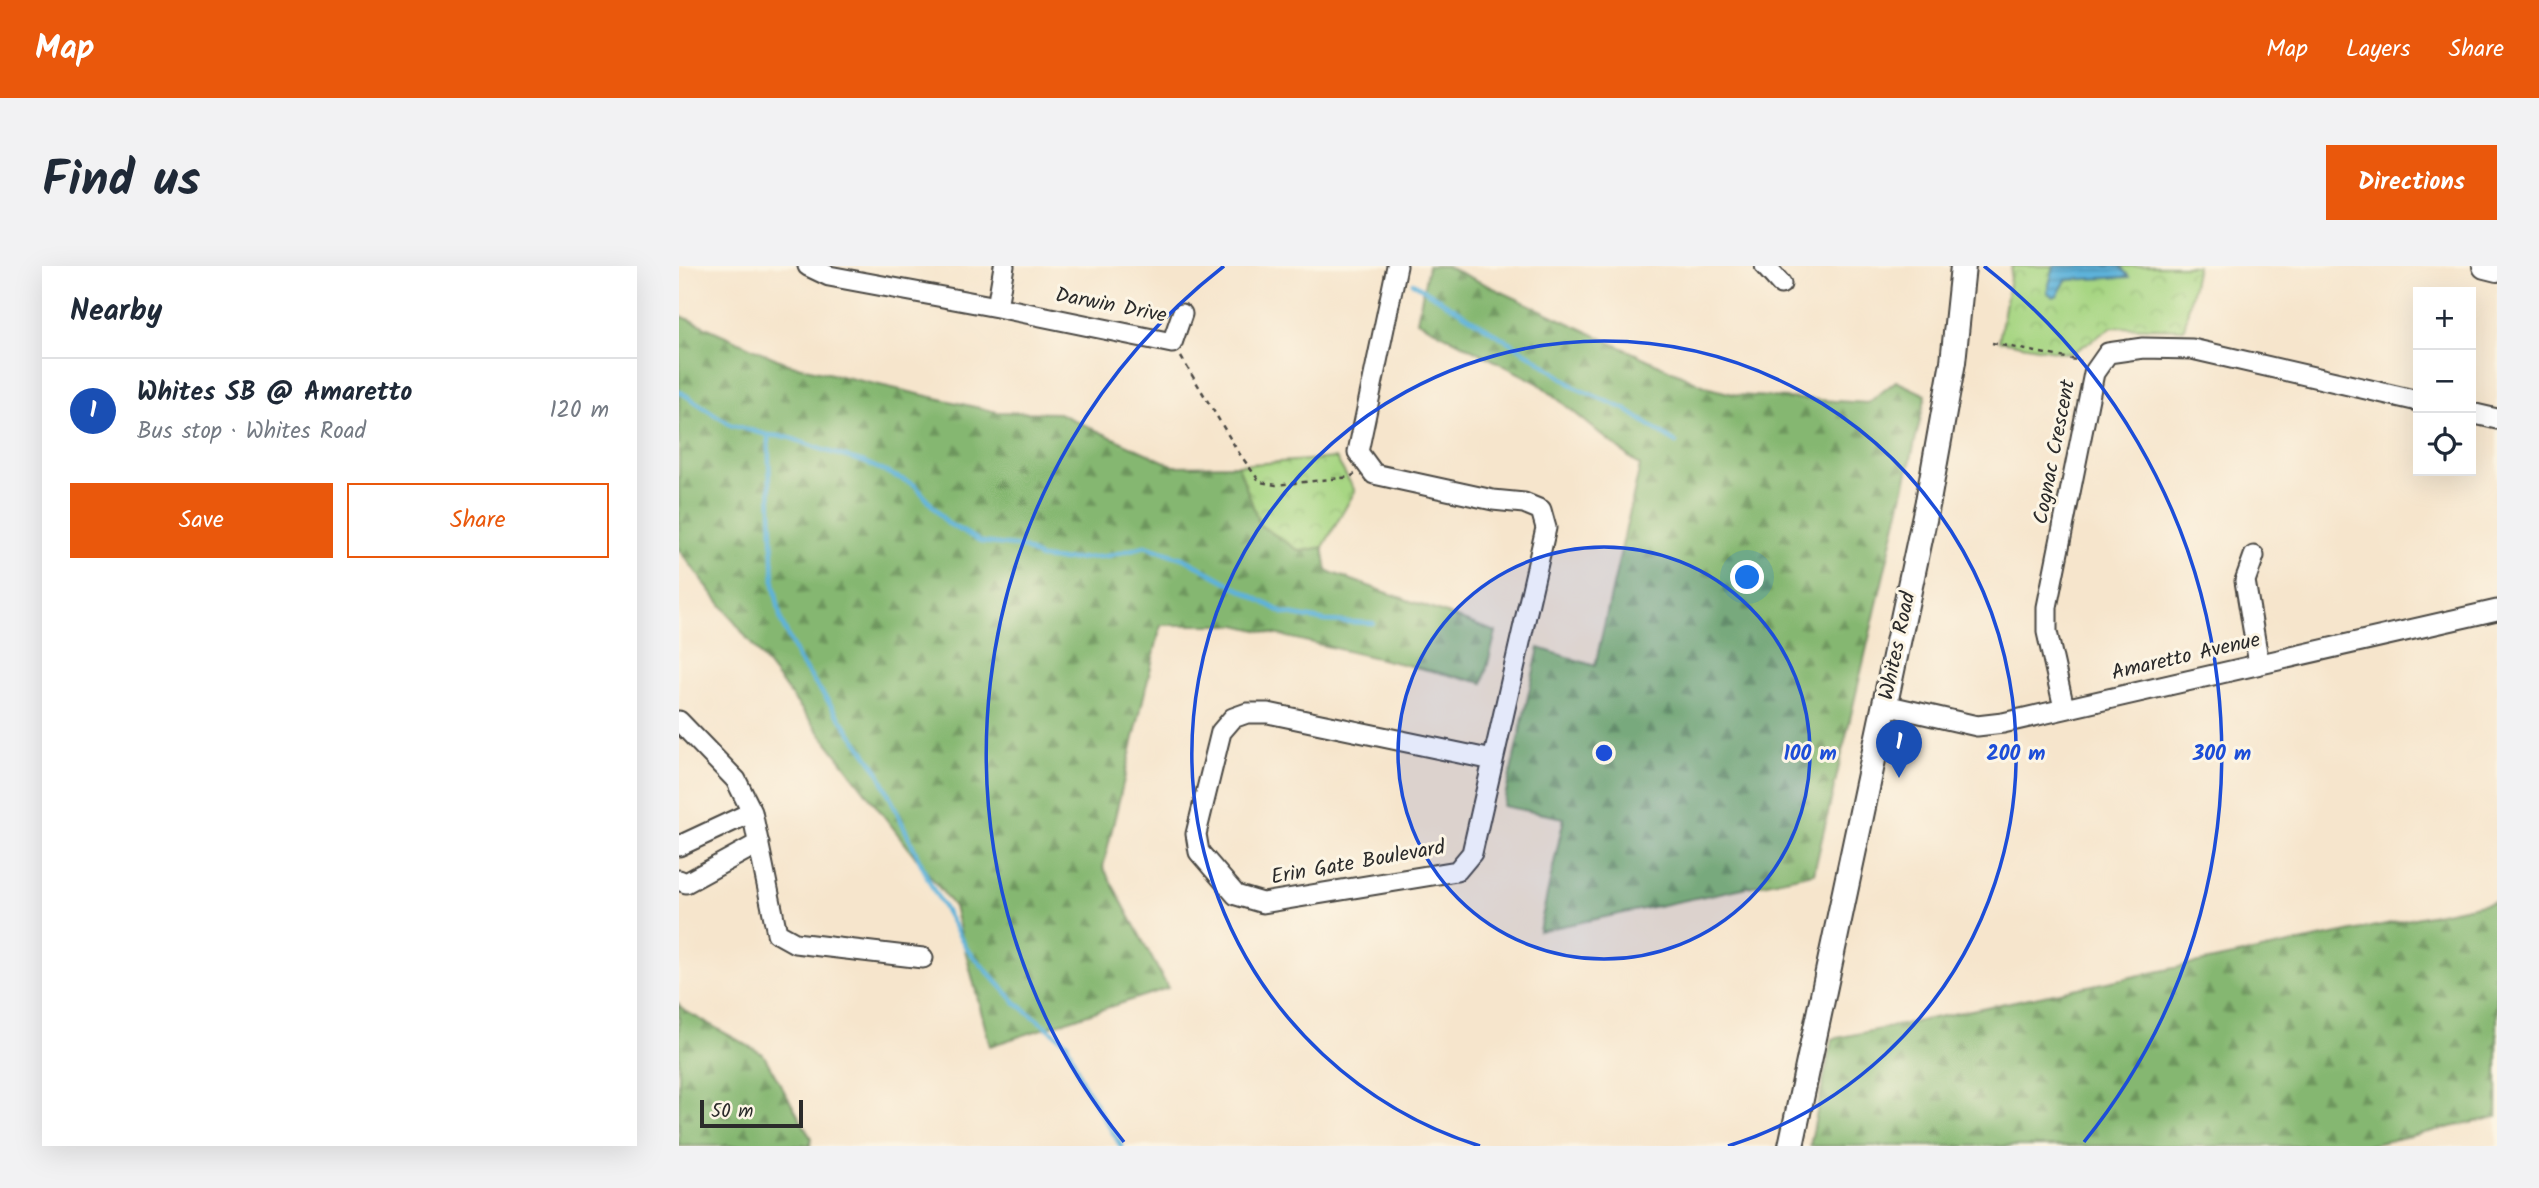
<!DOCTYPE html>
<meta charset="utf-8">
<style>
:root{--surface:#fff;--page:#f2f2f3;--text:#1f2937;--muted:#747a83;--line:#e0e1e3;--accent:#ea580c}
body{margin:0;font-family:Kalam,sans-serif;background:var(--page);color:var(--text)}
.controls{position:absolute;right:21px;top:21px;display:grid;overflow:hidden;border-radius:0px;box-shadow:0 7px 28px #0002}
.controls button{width:63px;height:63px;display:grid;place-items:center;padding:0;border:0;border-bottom:2px solid var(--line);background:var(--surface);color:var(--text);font:35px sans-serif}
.scale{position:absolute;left:21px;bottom:18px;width:103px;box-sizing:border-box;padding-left:7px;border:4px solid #2b2b2b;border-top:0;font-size:19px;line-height:24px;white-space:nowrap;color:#2b2b2b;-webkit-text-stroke:5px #fcf5e5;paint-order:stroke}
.you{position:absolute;left:1069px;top:312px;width:24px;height:24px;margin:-18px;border:5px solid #fff;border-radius:50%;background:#1a73e8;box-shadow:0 0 0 10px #1a73e833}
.badge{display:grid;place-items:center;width:46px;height:46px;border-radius:50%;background:var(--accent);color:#fff;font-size:23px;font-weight:700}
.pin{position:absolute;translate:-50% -58px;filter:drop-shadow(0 2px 4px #0008)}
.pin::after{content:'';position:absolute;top:37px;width:24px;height:21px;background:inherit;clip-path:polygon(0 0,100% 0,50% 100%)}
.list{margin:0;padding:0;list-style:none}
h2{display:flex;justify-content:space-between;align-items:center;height:91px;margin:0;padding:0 28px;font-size:30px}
h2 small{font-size:23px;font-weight:400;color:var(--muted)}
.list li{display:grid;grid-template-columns:46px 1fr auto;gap:21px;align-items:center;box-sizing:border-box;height:105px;padding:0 28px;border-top:2px solid var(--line)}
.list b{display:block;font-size:26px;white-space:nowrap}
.list p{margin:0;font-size:23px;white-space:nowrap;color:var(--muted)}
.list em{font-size:23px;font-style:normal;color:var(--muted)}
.actions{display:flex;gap:14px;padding:21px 28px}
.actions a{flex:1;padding:16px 0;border:2px solid var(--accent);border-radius:0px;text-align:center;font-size:24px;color:var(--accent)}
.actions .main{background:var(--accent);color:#fff}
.icon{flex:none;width:38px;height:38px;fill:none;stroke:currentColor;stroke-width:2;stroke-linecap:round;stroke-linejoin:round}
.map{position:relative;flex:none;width:1818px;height:880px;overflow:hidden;border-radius:0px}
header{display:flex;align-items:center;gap:42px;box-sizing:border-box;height:98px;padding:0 35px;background:var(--accent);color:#fff}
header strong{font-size:33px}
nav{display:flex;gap:38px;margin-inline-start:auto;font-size:24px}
.intro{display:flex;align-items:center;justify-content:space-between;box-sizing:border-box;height:168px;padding:0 42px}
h1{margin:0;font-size:49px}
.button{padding:18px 32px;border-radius:0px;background:var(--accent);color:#fff;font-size:24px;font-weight:700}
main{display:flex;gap:42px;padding:0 42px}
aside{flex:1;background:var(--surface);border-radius:0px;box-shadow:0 7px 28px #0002}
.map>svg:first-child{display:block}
.forest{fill:url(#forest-firs);stroke:#58714e;stroke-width:2}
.park{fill:url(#park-crowns);stroke:#698057;stroke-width:2}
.water{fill:url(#water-rules);stroke:#446e82;stroke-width:2}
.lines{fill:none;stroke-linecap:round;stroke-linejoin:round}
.stream{stroke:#5db2da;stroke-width:4.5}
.minor-casing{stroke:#494743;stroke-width:23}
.major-casing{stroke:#494743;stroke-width:28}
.path{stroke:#494743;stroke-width:2.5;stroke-dasharray:5 5;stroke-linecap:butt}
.minor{stroke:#fff;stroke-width:19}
.major{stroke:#fff;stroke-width:24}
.ring{fill:none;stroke:#1d4ed8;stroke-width:3.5}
.labels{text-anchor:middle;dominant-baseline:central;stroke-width:6;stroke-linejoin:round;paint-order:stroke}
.street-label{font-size:21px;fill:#2b2b2b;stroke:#fcf5e5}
.centre{fill:#1d4ed8;stroke:#fcf5e5;stroke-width:3.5}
.ring-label{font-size:21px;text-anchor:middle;font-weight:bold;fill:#1d4ed8;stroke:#fcf5e5;stroke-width:6;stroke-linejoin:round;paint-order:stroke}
</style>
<header>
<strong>Map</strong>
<nav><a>Map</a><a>Layers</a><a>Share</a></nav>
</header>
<div class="intro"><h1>Find us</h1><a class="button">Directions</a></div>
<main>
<aside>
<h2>Nearby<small></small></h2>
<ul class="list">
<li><span class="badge" style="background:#1a4fb4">1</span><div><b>Whites SB @ Amaretto</b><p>Bus stop · Whites Road</p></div><em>120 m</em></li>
</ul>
<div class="actions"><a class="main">Save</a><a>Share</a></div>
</aside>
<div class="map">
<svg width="1818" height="880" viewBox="0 0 1818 880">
<defs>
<pattern id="forest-firs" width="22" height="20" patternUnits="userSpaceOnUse" patternTransform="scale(1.75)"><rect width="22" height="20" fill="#85b771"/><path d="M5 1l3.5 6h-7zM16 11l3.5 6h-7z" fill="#6d955d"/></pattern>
<pattern id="park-crowns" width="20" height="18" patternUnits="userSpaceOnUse" patternTransform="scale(1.75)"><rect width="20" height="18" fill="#a7d683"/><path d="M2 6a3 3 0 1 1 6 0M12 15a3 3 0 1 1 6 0" fill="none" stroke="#90b871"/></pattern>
<pattern id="water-rules" width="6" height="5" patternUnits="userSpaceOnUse" patternTransform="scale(1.75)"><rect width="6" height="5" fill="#5db2da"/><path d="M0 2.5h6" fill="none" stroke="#4d91b1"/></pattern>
</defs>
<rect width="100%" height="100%" fill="#fcf5e5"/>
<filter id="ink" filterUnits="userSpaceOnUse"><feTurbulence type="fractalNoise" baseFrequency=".0143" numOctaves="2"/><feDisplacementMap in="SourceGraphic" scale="14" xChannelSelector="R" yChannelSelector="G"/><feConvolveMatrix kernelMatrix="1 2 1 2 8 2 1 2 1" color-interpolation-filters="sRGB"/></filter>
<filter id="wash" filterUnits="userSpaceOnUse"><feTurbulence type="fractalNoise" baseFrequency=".00686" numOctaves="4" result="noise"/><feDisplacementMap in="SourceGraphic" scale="28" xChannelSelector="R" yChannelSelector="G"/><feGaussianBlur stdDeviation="1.57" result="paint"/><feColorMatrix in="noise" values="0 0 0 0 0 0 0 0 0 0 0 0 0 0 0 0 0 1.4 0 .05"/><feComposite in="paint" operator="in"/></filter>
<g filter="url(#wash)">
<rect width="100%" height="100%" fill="#f6e5cc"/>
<!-- forest -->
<path class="forest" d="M749,0H767L1030,122L1058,129L1189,137L1217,115L1247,129L1135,607L860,665L885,552L824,540L860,382L916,400L961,200L859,117L738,55Z
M0,49L109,98L318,146L380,147L495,200L559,199L581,259L621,285L644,281L648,305L817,366L804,417L557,359H482L424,601L489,722L311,780L275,641L0,284Z
M1818,635V851L1686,880H1131L1153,773Z
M0,738L6,745L84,788L132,872L131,880H0Z"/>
<!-- park -->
<path class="park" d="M1333,0H1518L1505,63L1433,61L1392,88L1320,75Z
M657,192L676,225L644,281L621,285L581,259L559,199Z"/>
<!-- water -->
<path class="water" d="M1375,0H1436L1442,1L1450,11L1387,14L1379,29L1374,31L1368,26Z"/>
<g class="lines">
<!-- stream -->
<path class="stream" d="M734,17L856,92L897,122L946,143L997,177
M0,125L52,159L89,169L109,171L144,184L185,196L236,219L268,257L303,276L343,281L361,292L383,294L429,290L466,280L506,293L604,347L647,355L694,357
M89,169L95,318L102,355L119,393L199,505L252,619L288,683L337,737L388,777L403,816L442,880"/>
</g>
</g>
<g filter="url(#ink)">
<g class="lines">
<!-- minor casing -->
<g class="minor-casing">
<path id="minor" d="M129,0L150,10L318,41L493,77L503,48
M718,0L679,186L695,208L814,234L845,237L862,244L867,262L793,587L778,605L584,637L557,629L520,586L517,568L542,466L554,452L568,447H589L814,494
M1086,0L1102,18
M318,41L325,0
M1792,147L1818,153
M1575,290L1566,315L1580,398
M1206,439L1298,460L1324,457L1818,344
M1385,442L1368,366V341L1415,107L1429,87L1464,82L1513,83L1739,135
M0,455L57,514L73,546L98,667L116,677L244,692
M0,580L73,546
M0,614L7,617L80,577"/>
</g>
<!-- major casing -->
<g class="major-casing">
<path id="major" d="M1806,0L1818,3
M1112,880L1249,235L1274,96L1284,0"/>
</g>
<!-- path -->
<path class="path" d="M1313,77L1402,95
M502,91L560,187L581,216L597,219L671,211L676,208"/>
<!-- minor -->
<use href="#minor" class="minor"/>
<!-- major -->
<use href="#major" class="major"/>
</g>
</g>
<!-- distance rings -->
<circle cx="925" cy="487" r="206" fill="#1d4ed8" fill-opacity=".12"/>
<g class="ring">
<circle cx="925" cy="487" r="206"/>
<path d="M801 880A412 412 0 1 1 1049 880"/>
<path d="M445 876A618 618 0 0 1 545 0M1305 0A618 618 0 0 1 1405 876"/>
</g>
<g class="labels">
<!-- street labels -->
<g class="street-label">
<text transform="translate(432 40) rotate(11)">Darwin Drive</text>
<text transform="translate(1376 186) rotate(-79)">Cognac Crescent</text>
<text transform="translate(1219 380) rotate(-78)">Whites Road</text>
<text transform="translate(1507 391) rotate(-13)">Amaretto Avenue</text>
<text transform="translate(679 597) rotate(-10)">Erin Gate Boulevard</text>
</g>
</g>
<circle cx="925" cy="487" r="10" class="centre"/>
<g class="ring-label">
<text x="1131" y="494">100 m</text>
<text x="1337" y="494">200 m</text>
<text x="1543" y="494">300 m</text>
</g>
</svg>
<div class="controls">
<button>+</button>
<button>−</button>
<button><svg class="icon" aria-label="locate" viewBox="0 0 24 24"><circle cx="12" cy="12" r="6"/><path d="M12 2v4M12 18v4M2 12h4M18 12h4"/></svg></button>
</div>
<div class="scale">50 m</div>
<div class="you"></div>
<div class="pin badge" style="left:1220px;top:512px;background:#1a4fb4">1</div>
</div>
</main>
